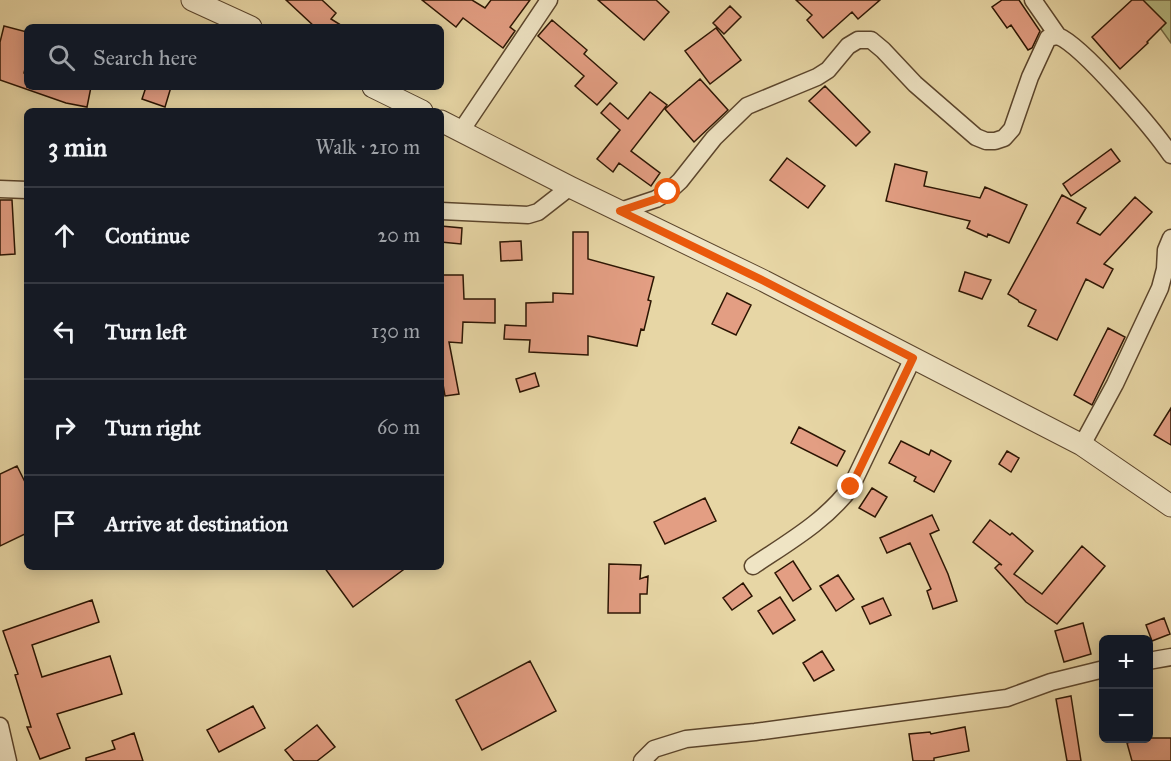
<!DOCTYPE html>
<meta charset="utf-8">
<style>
:root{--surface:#171b24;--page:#242831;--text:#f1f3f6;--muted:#9ea1a6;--line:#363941}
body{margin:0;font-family:"IM FELL Great Primer",serif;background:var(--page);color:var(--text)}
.controls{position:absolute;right:18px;bottom:18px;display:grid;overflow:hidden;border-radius:9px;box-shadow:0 3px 15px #0003}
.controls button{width:54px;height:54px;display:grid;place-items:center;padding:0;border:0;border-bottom:2px solid var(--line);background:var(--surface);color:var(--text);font:30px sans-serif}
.stop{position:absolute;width:18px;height:18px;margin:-14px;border:4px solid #ea580c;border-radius:50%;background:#fff}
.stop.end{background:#ea580c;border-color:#fff;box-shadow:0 2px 6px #0008}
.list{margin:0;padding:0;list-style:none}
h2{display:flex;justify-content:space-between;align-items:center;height:78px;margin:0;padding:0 24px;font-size:26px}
h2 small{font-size:20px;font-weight:400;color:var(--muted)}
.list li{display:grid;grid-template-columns:39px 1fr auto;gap:18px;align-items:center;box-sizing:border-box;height:96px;padding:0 24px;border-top:2px solid var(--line)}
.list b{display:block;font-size:22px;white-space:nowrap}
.list em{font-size:20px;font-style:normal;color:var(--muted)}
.icon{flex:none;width:33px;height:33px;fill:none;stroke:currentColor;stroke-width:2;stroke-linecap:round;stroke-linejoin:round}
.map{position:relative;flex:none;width:1171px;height:761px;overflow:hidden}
.search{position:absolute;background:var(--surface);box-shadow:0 3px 15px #0003;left:24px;top:24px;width:420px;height:66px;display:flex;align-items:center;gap:15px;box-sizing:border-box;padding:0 21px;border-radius:9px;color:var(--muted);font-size:22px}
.panel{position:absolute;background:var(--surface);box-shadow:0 3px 15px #0003;left:24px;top:108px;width:420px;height:462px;border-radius:9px}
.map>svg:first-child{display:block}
.green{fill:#b8bd85;stroke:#726944;stroke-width:1.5}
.building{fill:#e39e83;stroke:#2c1503;stroke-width:1.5}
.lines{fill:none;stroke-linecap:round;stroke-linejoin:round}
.minor-casing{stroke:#5b452c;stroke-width:19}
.tertiary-casing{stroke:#5b452c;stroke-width:23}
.minor{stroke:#efe4c4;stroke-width:16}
.tertiary{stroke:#efe4c4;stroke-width:21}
.route{stroke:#ea580c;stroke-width:8}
</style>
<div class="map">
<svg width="1171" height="761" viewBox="0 0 1171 761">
<rect width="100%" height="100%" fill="#e7d6a5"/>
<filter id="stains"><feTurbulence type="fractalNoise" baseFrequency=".00333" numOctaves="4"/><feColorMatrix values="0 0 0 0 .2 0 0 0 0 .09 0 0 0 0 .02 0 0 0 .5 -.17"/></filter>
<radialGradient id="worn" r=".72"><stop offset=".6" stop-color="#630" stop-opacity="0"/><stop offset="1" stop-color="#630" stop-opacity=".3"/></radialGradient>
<!-- green -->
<path class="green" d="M1140,0H1171V43Z"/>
<!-- building -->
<path class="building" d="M286,0H322L336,13L331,19L344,27H315Z
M422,0H472L485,8L491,0H530L510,27L515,31L503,48L463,18L456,27Z
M598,0H656L669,12L644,40Z
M796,0H880L858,19L852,12L823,38L807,20L812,15Z
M1002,0H1019L1040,31L1032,48L1028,50L1011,25L1007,28L992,7Z
M1132,0H1143L1166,23L1147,42L1148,43L1120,69L1092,37Z
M730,6L741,17L724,34L713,23Z
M552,20L587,50L584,54L617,83L597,105L575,86L584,76L538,36Z
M4,26L27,32V61L24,73L27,74V87H91L87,107L66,103L0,80V42Z
M716,28L741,60L710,84L685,51Z
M700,79L728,110L694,142L665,109Z
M825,86L870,132L856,146L809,101Z
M146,87H171L165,107L142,99Z
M650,92L667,105L631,151L660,173L651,186L619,163L613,172L597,159L620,130L601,113L610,103L628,119Z
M1111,149L1120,161L1071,196L1063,184Z
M787,158L825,186L808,208L770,180Z
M895,164L927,172L924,186L980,198L985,187L1027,205L1009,243L988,234L987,237L967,228L970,221L886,201Z
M1062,195L1086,208L1077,223L1100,235L1135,197L1152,212L1104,264L1113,269L1103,288L1086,279L1057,340L1028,326L1036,310L1019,302L1018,300L1008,294Z
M0,200H12L15,254L0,255Z
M441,226L462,228L461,244L441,242Z
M573,232H588V259L654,277L648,300L651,301L644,330L641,329L637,346L588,336V355L529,352L530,340L504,339L505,325L526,326V303L553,302V293L573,294Z
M521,241L522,260L501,261L500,242Z
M965,272L991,280L982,299L959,291Z
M441,275H463L464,299H495V323L463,322L462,343L449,342L459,394L445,396L441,373Z
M727,293L751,305L736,335L712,324Z
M1108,328L1125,337L1092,405L1074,395Z
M535,373L539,386L520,392L516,379Z
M1171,408V445L1154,435Z
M799,427L845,451L837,466L791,443Z
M901,441L929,455L931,450L951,461L934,492L914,481L916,477L889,463Z
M1007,451L1019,458L1011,472L999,464Z
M17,466L27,486V533L0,546V474Z
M872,488L887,497L875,517L859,508Z
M705,498L716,521L665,544L654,522Z
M932,515L939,530L930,534L948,574L957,601L933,609L927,591L931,589L910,543L887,553L880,538Z
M990,520L1010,535L1012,533L1033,551L1014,574L1042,594L1082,546L1105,566L1057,624L1026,602L995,568L999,564L1002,565L973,542Z
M793,561L811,589L793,601L775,573Z
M609,564L641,565L640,579L648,576L647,594H640V613H608Z
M324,567H407L353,607Z
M838,575L854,599L836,611L820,586Z
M743,583L752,596L732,610L723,598Z
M780,597L795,620L773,634L758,611Z
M883,598L891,615L870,624L862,607Z
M92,600L99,622L32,645L42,677L110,656L122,694L57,714L70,748L40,759L27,727H31L15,675L18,674L3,631Z
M1164,618L1170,634L1152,641L1146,625Z
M1083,623L1091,654L1064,662L1055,631Z
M822,651L834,670L814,681L803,663Z
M530,661L556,711L482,750L456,700Z
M1071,696L1081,761H1067L1056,699Z
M253,706L265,728L219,752L207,730Z
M317,725L335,747L317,761H294L285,750Z
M965,727L969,751L934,758V761H913L909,734L930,732L931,734Z
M134,733L143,761H86V758L115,749L112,741Z
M1145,738H1171V761H1132L1127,743Z"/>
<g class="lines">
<!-- minor casing -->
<g class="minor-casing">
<path id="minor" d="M1033,0L1058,36C1083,46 1154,130 1171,155
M461,131L549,0
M0,189L27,190
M441,211L528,215L538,212L570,187
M620,211L656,199L668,192L680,181L714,138L747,106L817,77L828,70L848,46L858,40H871L883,50L915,84L976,137L986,141H995L1004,138L1012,129L1030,77L1048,38L1058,36
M1082,445L1115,384L1160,288L1165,269L1166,250L1171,238
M753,566C787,543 826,521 851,487L913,358
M1148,661L1171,657
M0,726L8,761
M642,761L654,749L686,739L755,732L1007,698L1051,682L1104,669"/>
</g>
<!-- tertiary casing -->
<g class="tertiary-casing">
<path id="tertiary" d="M192,0L251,27
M373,87L422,111
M441,121L570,187L764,281L1082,445L1171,506"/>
</g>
<!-- minor -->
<use href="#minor" class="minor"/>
<!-- tertiary -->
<use href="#tertiary" class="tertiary"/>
</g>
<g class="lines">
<!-- route -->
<path class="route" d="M668,192L656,199L620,211L764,281L913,358L851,487"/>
</g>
<rect width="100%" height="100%" filter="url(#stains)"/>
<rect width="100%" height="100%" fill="url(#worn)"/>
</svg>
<div class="controls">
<button>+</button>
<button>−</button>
</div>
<div class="stop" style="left:668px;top:192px"></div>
<div class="stop end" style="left:851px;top:487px"></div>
<div class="search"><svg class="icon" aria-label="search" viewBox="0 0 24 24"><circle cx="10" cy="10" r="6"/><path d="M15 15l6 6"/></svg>Search here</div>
<section class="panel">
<h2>3 min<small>Walk · 210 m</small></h2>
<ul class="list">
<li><svg class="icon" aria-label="ahead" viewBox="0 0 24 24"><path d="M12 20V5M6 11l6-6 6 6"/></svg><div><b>Continue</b></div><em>20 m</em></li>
<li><svg class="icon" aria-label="left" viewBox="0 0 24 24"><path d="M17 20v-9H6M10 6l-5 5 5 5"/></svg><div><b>Turn left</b></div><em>130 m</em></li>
<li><svg class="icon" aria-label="right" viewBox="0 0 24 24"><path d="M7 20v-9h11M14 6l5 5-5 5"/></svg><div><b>Turn right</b></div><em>60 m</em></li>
<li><svg class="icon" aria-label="arrive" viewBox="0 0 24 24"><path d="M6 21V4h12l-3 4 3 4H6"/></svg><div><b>Arrive at destination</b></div></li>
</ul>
</section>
</div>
